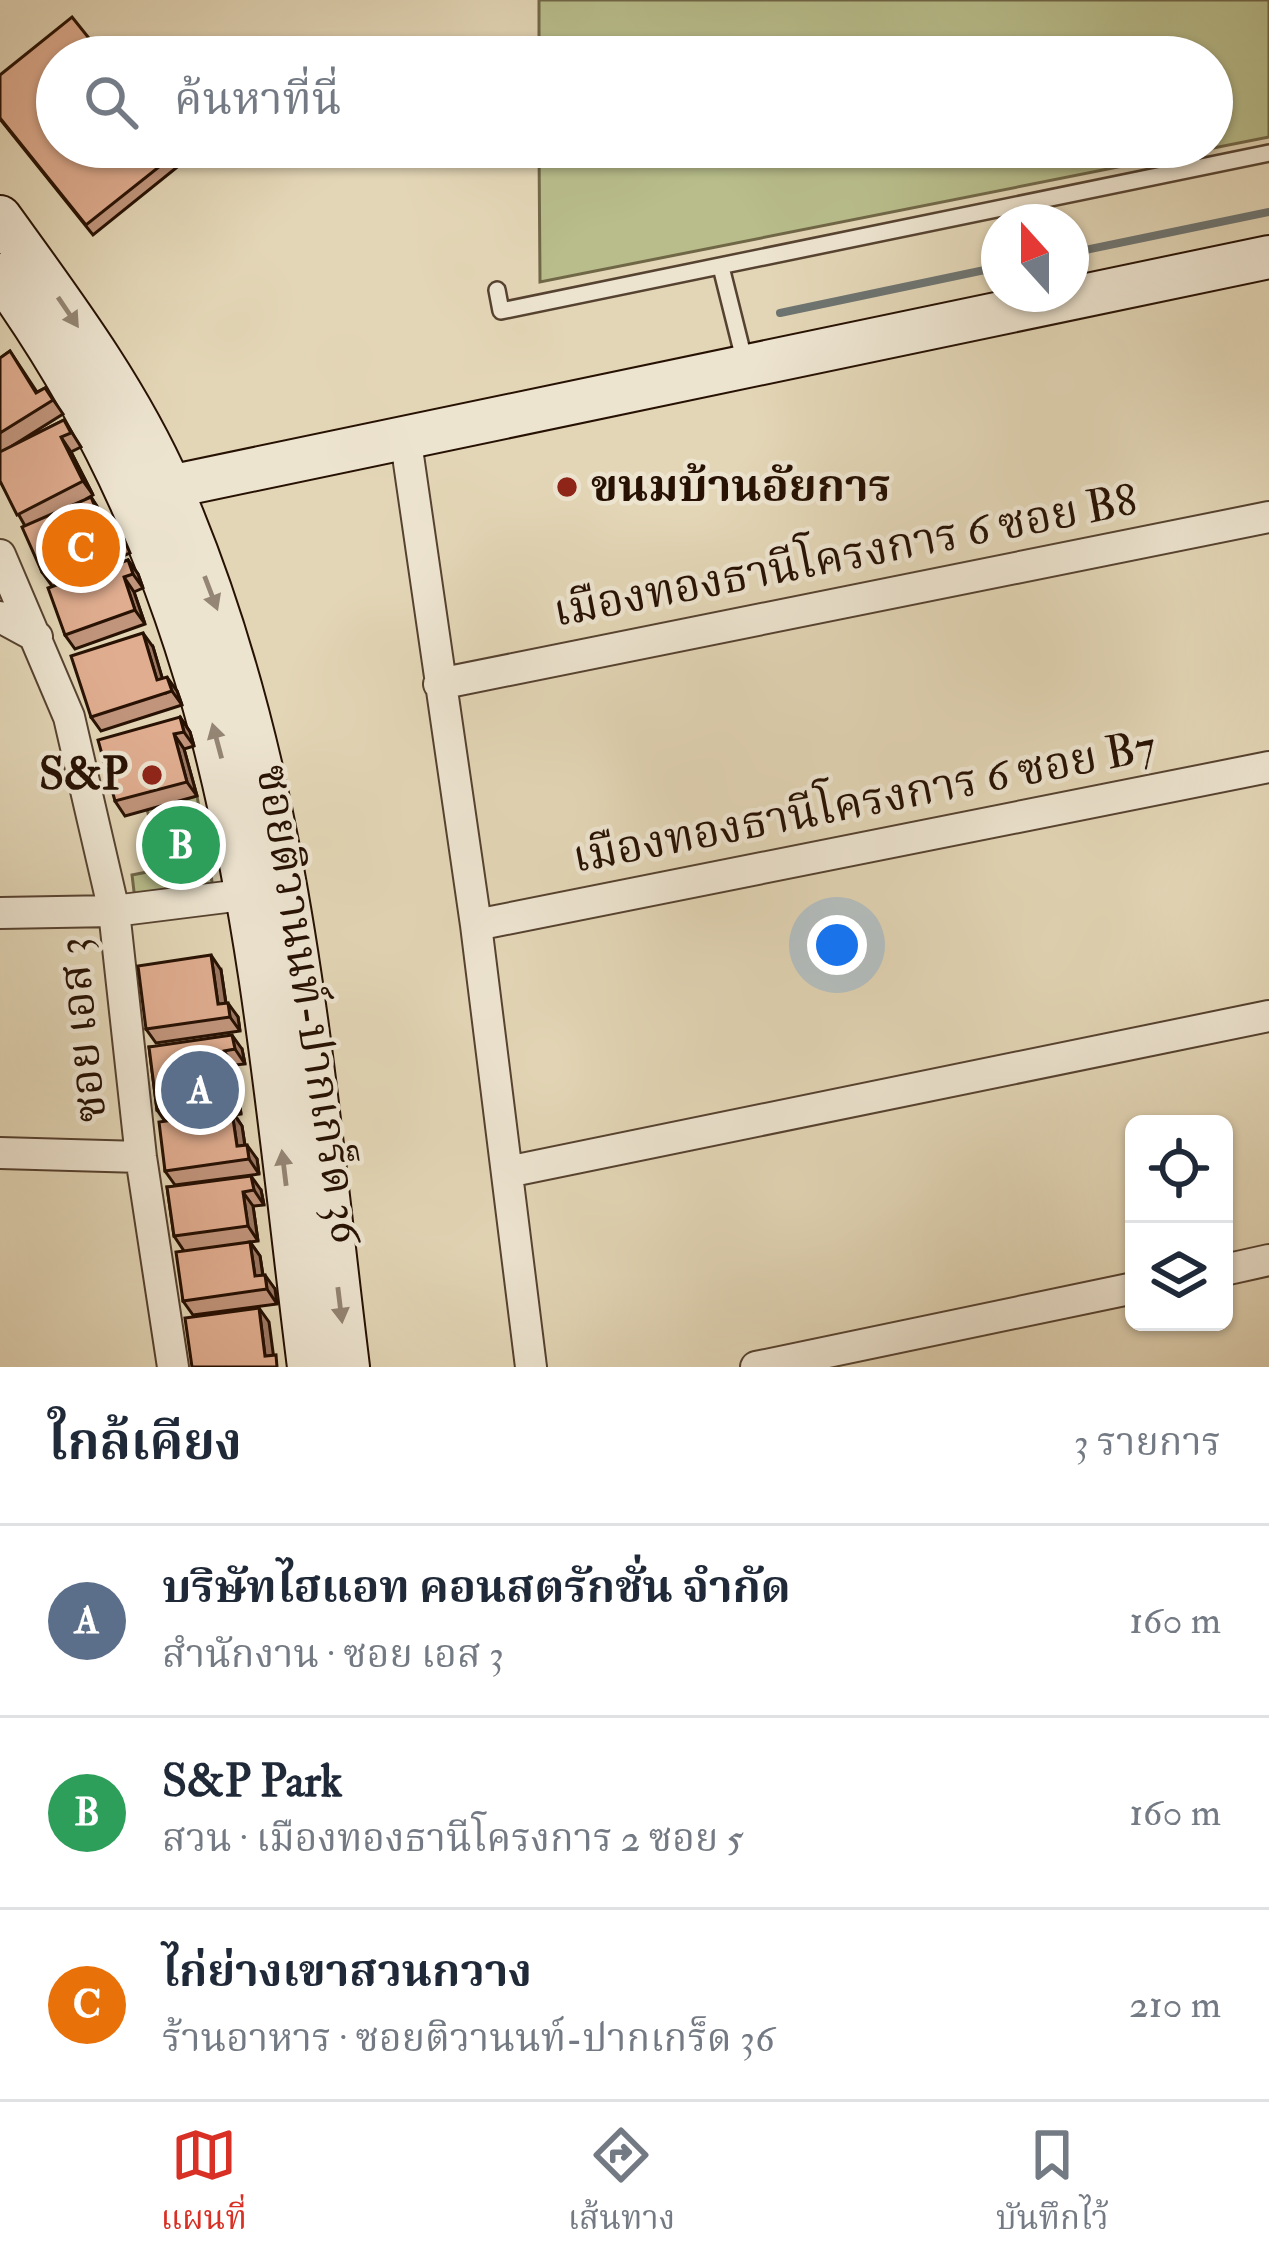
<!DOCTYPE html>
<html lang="th">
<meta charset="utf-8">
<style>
:root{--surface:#fff;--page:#f2f2f3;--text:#1f2937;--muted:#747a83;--line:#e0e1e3;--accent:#d93025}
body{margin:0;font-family:"IM FELL Double Pica","Noto Serif Thai",serif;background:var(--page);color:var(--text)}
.controls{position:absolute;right:36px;bottom:36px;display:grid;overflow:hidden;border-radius:18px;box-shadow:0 3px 9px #0004}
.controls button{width:108px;height:108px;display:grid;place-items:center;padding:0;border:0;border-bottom:3px solid var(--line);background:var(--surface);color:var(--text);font:60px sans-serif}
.compass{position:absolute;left:981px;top:204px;width:108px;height:108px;border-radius:50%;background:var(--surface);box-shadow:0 3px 9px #0004;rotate:339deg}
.you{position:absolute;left:837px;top:945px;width:42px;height:42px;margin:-30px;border:9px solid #fff;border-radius:50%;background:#1a73e8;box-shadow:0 0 0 18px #1a73e833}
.badge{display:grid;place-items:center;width:78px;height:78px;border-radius:50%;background:var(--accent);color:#fff;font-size:39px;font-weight:700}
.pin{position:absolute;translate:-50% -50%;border:6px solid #fff;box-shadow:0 3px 12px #0006}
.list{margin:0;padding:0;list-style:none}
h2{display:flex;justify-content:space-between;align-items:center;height:156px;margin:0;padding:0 48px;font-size:51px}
h2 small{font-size:39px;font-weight:400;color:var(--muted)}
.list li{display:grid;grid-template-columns:78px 1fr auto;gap:36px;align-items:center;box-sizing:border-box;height:192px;padding:0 48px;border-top:3px solid var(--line)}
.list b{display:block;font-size:45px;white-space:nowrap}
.list p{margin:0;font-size:39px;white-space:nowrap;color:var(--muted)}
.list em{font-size:39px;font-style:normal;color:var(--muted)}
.icon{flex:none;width:66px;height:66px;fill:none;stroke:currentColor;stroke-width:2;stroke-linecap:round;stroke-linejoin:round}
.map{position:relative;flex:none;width:1269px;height:1367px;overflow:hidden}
.search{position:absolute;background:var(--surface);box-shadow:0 3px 9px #0004;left:36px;right:36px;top:36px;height:132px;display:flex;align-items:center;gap:30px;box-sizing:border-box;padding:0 42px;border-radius:66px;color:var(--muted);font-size:45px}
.sheet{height:732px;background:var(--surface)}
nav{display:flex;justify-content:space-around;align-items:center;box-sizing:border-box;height:168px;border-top:3px solid var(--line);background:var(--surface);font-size:33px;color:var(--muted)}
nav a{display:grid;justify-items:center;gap:6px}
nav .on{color:var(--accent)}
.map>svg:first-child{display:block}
.green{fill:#b8bd8b;stroke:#706747;stroke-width:3}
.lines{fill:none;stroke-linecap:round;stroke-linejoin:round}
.stream{stroke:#6d7471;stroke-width:8}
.lane-casing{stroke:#564230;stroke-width:20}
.street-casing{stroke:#564230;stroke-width:34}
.secondary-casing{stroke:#271103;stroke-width:46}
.lane{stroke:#ede4d0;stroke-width:15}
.street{stroke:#ede4d0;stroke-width:30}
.secondary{stroke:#ede4d0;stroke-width:42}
.wall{fill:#c1957c;stroke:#271103;stroke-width:3}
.shaded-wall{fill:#9d7965;stroke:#271103;stroke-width:3}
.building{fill:#e0ad90;stroke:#271103;stroke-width:3}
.oneway{fill:#948574}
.poi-dot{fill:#8f2418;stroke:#ede4d0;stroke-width:4.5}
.labels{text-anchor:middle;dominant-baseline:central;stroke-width:9;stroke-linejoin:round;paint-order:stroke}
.poi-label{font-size:45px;font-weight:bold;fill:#271103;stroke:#ede4d0;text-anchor:start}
.street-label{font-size:45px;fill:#271103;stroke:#ede4d0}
</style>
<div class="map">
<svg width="1269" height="1367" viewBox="0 0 1269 1367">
<rect width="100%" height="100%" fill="#e3d6b6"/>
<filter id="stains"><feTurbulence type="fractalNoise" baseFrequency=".00167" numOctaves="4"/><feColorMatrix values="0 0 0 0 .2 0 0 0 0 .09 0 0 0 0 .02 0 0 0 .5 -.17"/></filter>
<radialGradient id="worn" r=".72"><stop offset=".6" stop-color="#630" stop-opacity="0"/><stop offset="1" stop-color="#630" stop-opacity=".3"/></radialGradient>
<!-- green -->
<path class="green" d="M539,0H1269V137L540,282L539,147H1212V57H539Z
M197,796L215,899L136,908L132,875L162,869L147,809Z"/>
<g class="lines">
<!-- stream -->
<path class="stream" d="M1071,253L1269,212
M780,313L999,267"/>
<!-- lane casing -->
<g class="lane-casing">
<path id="lane" d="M721,267L745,363
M497,290L501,311L1269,153"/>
</g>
<!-- street casing -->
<g class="street-casing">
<path id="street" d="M405,435L476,925L531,1367
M0,555L69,717L114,911L141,1157L173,1367
M0,617L37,637
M439,684L1269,517
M0,913L114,911L250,894
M476,925L1269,767
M0,1153L141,1157
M507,1172L1269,1016
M1224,1270L1269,1260
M756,1367L1134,1288"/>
</g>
<!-- secondary casing -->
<g class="secondary-casing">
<path id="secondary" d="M0,217C62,303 127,389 170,487C292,766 311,1068 348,1367
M0,275C245,615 259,968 309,1367
M131,495L1269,257"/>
</g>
<!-- lane -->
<use href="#lane" class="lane"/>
<!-- street -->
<use href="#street" class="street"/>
<!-- secondary -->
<use href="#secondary" class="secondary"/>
</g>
<!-- wall -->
<path class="wall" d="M0,119L176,147L186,160L93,235Z
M10,351L37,392L45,388L63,414L12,446L64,420L81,447L71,452L93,495L86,499L91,497L100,511L108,528L124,539L130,553L54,586L128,560L138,574L143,588L134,592L145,624L75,649L65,635L52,586L42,572L25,526L0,481V358Z
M153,647L162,678L177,691L182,705L101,731L91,717Z
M180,717L190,732L194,746L184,749L197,796L125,816L115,801Z
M221,970L226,1003L238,1017L240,1031L156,1043L146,1029Z
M149,1047L242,1049L245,1064L234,1065L241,1114L235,1115L242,1126L245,1145L257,1159L259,1174L175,1185L165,1171V1121L157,1110Z
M167,1187L261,1190L264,1205L253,1206L258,1241L250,1242L260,1256L263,1275L275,1289L277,1304L193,1315L183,1301L184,1251L174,1236Z"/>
<!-- shaded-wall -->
<path class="shaded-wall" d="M61,437L71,452L93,495L83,481Z
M91,497L100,511L114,544L104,529Z
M128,560L138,574L143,588L133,574Z
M124,577L134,592L145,624L135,610Z
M143,633L153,647L167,694L157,680Z
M167,677L177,691L182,705L172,691Z
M180,717L190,732L194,746L184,732Z
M174,734L184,749L197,796L187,782Z
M211,955L221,970L228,1018L218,1004Z
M228,1003L238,1017L240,1031L230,1017Z
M232,1035L242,1049L245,1064L235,1049Z
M224,1051L234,1065L241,1114L231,1100Z
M232,1112L242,1126L247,1160L237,1146Z
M247,1145L257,1159L259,1174L249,1159Z
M251,1176L261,1190L264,1205L254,1190Z
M243,1192L253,1206L258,1241L248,1226Z
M250,1242L260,1256L265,1290L255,1276Z
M265,1275L275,1289L277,1304L267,1289Z
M259,1308L269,1322L275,1367L265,1356Z"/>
<!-- building -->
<path class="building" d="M72,17L104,57H57V147H176L179,151L86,225L0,118V75Z
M10,351L36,393L45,388L53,400L0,433V358Z
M64,420L71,433L61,437L83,481L17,515L0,481V452Z
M91,497L104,529L114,525L120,539L42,572L22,527Z
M128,560L133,574L124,577L135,610L65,635L48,588Z
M143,633L157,680L167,677L172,691L91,717L71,656Z
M180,717L184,732L174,734L187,782L115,801L98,740Z
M211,955L218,1004L228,1003L230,1017L146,1029L138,966Z
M232,1035L235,1049L224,1051L231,1100L157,1110L149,1047Z
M232,1112L237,1146L247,1145L249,1159L165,1171L159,1122Z
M251,1176L254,1190L243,1192L248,1226L174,1236L167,1187Z
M250,1242L255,1276L265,1275L267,1289L183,1301L176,1252Z
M259,1308L265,1356L276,1355L277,1367H192L185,1318Z"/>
<!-- one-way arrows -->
<defs><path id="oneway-solid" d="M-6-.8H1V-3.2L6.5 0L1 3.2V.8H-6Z" transform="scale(3)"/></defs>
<g class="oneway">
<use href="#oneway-solid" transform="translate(68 312) rotate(56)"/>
<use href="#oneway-solid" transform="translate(211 593) rotate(69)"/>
<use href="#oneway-solid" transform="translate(217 741) rotate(-105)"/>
<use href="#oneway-solid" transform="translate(284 1168) rotate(-97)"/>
<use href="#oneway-solid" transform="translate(340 1305) rotate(83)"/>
</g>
<!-- markers -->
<g class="poi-dot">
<circle cx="567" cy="487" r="12"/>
<circle cx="152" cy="775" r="12"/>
</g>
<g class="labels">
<!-- poi labels -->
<g class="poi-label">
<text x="591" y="487">ขนมบ้านอัยการ</text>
<text x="128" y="775" text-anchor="end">S&amp;P</text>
</g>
<!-- street labels -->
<g class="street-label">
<text transform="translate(845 556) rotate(-11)">เมืองทองธานีโครงการ 6 ซอย B8</text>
<text transform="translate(864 802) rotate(-11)">เมืองทองธานีโครงการ 6 ซอย B7</text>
<text transform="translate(309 1004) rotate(81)">ซอยติวานนท์-ปากเกร็ด 36</text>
<text transform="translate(82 1030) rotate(-96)">ซอย เอส 3</text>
</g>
</g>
<rect width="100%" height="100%" filter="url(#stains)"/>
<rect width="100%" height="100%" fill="url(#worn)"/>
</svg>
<div class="controls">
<button><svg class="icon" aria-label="locate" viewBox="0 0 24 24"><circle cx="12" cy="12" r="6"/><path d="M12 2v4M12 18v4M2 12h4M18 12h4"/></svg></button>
<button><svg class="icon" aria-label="layers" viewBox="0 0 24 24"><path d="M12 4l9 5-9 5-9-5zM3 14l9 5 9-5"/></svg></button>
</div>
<svg class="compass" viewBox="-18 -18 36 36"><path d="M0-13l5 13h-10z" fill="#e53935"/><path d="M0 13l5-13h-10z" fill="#747a83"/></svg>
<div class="you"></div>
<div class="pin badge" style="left:200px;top:1090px;background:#5c6f8a">A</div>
<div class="pin badge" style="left:181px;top:845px;background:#2e9e5b">B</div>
<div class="pin badge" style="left:81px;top:548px;background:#e8710a">C</div>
<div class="search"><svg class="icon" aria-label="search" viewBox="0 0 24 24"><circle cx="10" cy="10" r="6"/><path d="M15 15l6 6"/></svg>ค้นหาที่นี่</div>
</div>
<section class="sheet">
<h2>ใกล้เคียง<small>3 รายการ</small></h2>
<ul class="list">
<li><span class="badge" style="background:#5c6f8a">A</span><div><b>บริษัทไฮแอท คอนสตรักชั่น จำกัด</b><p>สำนักงาน · ซอย เอส 3</p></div><em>160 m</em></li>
<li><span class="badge" style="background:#2e9e5b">B</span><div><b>S&amp;P Park</b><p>สวน · เมืองทองธานีโครงการ 2 ซอย 5</p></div><em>160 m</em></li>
<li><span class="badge" style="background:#e8710a">C</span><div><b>ไก่ย่างเขาสวนกวาง</b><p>ร้านอาหาร · ซอยติวานนท์-ปากเกร็ด 36</p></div><em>210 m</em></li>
</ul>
</section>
<nav>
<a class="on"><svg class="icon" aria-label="map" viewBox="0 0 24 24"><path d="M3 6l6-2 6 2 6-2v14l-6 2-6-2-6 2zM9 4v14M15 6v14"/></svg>แผนที่</a>
<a><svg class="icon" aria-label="directions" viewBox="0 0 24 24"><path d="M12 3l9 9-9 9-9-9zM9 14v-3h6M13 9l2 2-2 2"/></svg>เส้นทาง</a>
<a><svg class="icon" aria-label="saved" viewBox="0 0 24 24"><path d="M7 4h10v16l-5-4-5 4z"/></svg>บันทึกไว้</a>
</nav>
